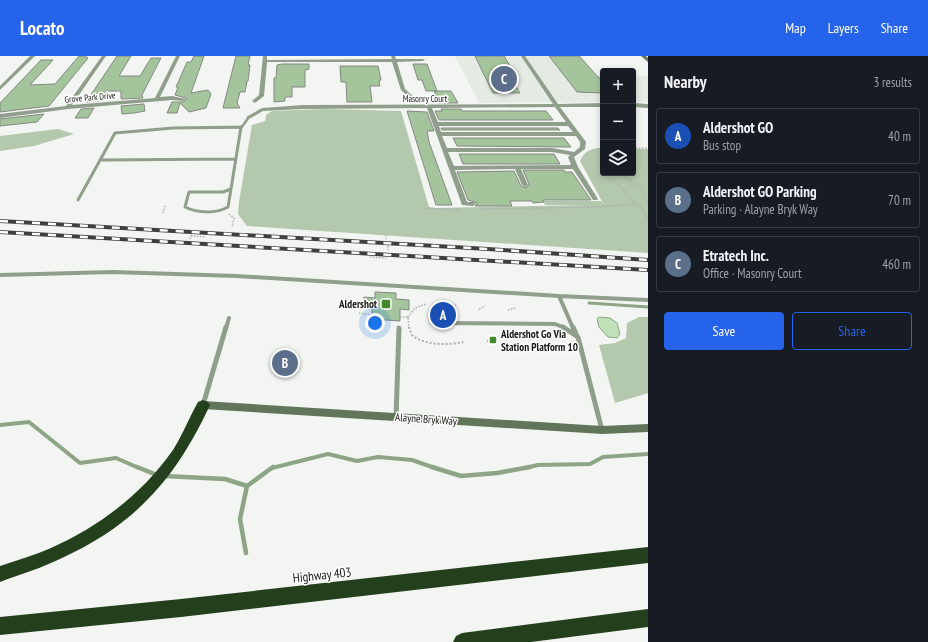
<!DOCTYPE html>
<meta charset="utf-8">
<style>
:root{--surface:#171b24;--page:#242831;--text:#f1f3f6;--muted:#9ea1a6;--line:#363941;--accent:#2563eb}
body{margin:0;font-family:"PT Sans Narrow",sans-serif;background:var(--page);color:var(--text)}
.controls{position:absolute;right:12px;top:12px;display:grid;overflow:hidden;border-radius:4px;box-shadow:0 2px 6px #0003}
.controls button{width:36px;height:36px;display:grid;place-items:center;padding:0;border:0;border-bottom:1px solid var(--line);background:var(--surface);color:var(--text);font:20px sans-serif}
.you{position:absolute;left:375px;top:267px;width:14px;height:14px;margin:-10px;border:3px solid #fff;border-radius:50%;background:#1a73e8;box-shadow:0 0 0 6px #1a73e833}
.badge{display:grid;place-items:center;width:26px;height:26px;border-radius:50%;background:var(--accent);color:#fff;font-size:13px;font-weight:700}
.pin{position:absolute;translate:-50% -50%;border:2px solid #fff;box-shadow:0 1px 4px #0006}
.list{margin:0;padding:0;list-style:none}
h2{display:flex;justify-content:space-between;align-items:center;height:52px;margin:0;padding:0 16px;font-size:17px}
h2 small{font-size:13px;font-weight:400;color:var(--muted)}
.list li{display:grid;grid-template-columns:26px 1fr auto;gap:12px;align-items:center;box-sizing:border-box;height:56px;margin:0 8px 8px;padding:0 8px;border:1px solid var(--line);border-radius:4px}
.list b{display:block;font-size:15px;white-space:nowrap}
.list p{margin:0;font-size:13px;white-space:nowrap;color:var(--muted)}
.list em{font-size:13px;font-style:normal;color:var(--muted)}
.actions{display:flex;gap:8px;padding:12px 16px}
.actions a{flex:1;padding:9px 0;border:1px solid var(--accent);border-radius:4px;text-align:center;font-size:14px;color:var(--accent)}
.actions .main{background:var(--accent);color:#fff}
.icon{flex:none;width:22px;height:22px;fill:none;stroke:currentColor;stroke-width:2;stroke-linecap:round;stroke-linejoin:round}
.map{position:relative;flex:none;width:648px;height:586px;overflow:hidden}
header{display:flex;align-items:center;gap:24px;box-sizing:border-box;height:56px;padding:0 20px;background:var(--accent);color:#fff}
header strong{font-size:19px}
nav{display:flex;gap:22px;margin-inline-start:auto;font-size:14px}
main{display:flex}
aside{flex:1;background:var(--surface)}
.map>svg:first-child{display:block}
.built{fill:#e4ebe2}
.green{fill:#b4c8ae}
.water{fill:#c0e1b7;stroke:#8da486}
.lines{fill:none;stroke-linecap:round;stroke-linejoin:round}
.stream-far2{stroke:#8da486;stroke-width:3}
.stream-far1{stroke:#8da486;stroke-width:4}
.stream{stroke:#8da486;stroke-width:4.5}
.building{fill:#a4c59b;stroke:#858785}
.path-far1{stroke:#afb0ae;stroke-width:1.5;stroke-dasharray:1.5 1.5;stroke-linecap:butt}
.path{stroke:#afb0ae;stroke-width:2;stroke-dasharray:2 2;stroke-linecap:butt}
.lane-far3{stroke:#909e8c;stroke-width:2.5}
.lane-far2{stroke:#909e8c;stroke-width:3}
.lane-far1{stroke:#909e8c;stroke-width:4}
.lane{stroke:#909e8c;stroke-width:5}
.street{fill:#909e8c;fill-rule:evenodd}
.secondary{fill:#61755b;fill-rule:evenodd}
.highway{fill:#243f1c;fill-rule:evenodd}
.rail-casing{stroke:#3f403e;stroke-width:4}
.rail{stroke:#fff;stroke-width:2.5;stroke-dasharray:8;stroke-linecap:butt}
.poi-dot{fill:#44892e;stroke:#fff;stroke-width:1.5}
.labels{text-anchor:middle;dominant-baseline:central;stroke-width:3;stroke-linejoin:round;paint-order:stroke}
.far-street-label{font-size:9px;fill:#161615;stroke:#fff}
.poi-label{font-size:11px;font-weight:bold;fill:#161615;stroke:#fff;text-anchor:end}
.street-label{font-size:11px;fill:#161615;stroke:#fff}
.near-street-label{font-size:13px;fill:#161615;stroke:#fff}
</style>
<header>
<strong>Locato</strong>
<nav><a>Map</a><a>Layers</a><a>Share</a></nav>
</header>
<main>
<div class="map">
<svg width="648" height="586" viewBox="0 0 648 586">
<rect width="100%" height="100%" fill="#f3f5f2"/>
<!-- built -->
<path class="built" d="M455,0H582L596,19H603V46L479,47Z
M633,20H648V46H633Z"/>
<!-- green -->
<path class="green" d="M326,53L401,55L429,151H428L436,152L587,149H545L543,145H601L604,149L580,105C585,94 592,92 603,92V117H633V93H648V197L247,170L238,158L239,146L252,69L265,65L266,59L272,55Z
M58,73L74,78L34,90L0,95V80Z
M639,261H648V337L615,347L599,289L615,287L626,282L627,267Z"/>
<!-- water -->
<path class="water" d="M599,261L610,262L617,267L620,278L617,282L608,281L599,271L597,263Z"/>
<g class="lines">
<!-- stream-far2 -->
<path class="stream-far2" d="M589,247L648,251"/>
<!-- stream-far1 -->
<path class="stream-far1" d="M0,369L29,366L80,407L116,402L139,412
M272,412L328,398L357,405L378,401L412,404L435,412
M525,412L538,409L590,408L603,401L648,398"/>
<!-- stream -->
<path class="stream" d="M137,411L157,419
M432,411L461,420L497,417L530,411
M164,420L225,423L247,430
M246,497L240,463L247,430L273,411"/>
</g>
<!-- building -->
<path class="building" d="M79,0H85L88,2L49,50L0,56V47L41,4H53L30,29L55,28Z
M117,0H131L119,20H140L151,2H161L142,39L143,42L121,43V35H106L99,45L86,46Z
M194,0H204L191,37L208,34L211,38L206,52L189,56L180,47L177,57H167L172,46H183L187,43L186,42L175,39L178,31H176L187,6H191Z
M236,0H250L248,9H250L248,25H247L245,36H240L237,47L240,52H223Z
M475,0H504L513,15H507L520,37H493Z
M549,0H579L599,22H603V37L577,36Z
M282,8H309V13L305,14V31H292V41H285V45L274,46V22H276L277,9Z
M413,8H427L437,35H426L422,24H418Z
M340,10H378L381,24L379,25L380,30H370L372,46H347L346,26H341Z
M434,35H451L458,47H439Z
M144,48L145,55L134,57L122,58L121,50Z
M94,52L88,62H75L81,53Z
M441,53H461L462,55H546L553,64H439L435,55H442Z
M407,55L427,56L434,75H427L429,86L452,149H436Z
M44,58L37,66L0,70V63Z
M441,72H558L560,74H442Z
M453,82H564L571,91L457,90Z
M459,98H554L560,108H463Z
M523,114H564L565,116H572L591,144H543L544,146L533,147L532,145H510L512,150H475L477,148V147L468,144L457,116L514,115L521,130L526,132L529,128Z
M375,236L396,237V243L409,244V254L400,253V265L372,263V251H363L364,241L375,242Z"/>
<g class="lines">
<!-- path-far1 -->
<path class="path-far1" d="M633,92H648
M603,102L601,99L603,106
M608,117L636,148
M620,117L642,132L648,149
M423,152L460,154
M479,153L597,151L636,148L642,153L648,163
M163,157L165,149
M229,158L234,162L232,171
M386,179V183
M191,180L206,181
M190,183L192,178
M388,190V194
M370,201L386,202
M449,251L456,249
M479,253L485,250
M508,254L515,252
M359,257L372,259
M400,261H408L409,272
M408,261L415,252L426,248"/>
<!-- path -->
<path class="path" d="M409,271L412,279C425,290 448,289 464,286
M516,282L525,279
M487,285L494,282"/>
<!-- lane-far3 -->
<path class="lane-far3" d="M204,72L241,71
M241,72L249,61"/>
<!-- lane-far2 -->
<path class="lane-far2" d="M100,104L236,103
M231,133L228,151C216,158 197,157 185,151L189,136H223Z
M231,133L241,71
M78,144L115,77L173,72L241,71"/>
<!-- lane-far1 -->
<path class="lane-far1" d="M0,219L113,216L236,220L559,240
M439,267L555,268L565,272
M226,272L229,262
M573,272L559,240L648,244"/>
<!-- lane -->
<path class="lane" d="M563,271L578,281L602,374
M573,271L576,278
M203,349L226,271
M396,362L399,272"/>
<!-- street -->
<path class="street" d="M30,0H35L0,34V30Z
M102,0H106L72,49L155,42L176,0H180L160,41L172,40L186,43L183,45L172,44L68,53L0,62V58L66,50Z
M263,0H267V4L392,3L391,0H395L396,3H423L425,4L423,5L397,6L405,33L414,41L411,43L401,34L392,6H267L264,40L255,47L252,45L259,39Z
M521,0H525L558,48L603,47V51H560L586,86L585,93L574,101L578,111L598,143L597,144H593L573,113H521L528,129L525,131L522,129L515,113L455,114L467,146H473L476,148L473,150L462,149L427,52L303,53L263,55L251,62L246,61L262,52L303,49L553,48ZM555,51L566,66H438L432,52ZM439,70H568L573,76H441ZM442,80H576L580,86V91L574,96L552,92H447ZM448,96H552L570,99L568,101L571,109L454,110Z
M633,47L648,48V52L633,51Z"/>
<!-- secondary -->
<path class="secondary" d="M641,0H646L648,2V6Z
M203,345L602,370L648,368V376L602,378L203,353L199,352L198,349L199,346Z"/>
<!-- highway -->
<path class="highway" d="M203,344L208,346L210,349C176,422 136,468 62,502C42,512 21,518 0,526V510C17,504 35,499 51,492C100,470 142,438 173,394C183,378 189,362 198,346Z
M648,491V507L181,561L0,579V561L181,543Z
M648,553V571L531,586H453L456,580L462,577Z"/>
<!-- rail casing -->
<g class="rail-casing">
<path id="rail" d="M0,165L488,193L648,204
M0,176L648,214"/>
</g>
<!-- rail -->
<use href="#rail" class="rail"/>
</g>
<!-- markers -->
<g class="poi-dot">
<rect x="381" y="243" width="10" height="10" rx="2"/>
<rect x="489" y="280" width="8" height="8" rx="2"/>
</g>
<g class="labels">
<!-- far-street labels -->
<g class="far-street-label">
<text transform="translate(90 41) rotate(-5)">Grove Park Drive</text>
<text x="425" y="42">Masonry Court</text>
</g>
<!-- poi labels -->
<g class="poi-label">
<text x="377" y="248">Aldershot</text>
<text x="501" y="278" text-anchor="start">Aldershot Go Via<tspan x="501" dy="13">Station Platform 10</tspan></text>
</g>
<!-- street labels -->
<g class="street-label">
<text transform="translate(426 363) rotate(4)">Alayne Bryk Way</text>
</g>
<!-- near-street labels -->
<g class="near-street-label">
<text transform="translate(322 519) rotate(-6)">Highway 403</text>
</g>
</g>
</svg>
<div class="controls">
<button>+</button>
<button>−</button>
<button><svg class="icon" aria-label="layers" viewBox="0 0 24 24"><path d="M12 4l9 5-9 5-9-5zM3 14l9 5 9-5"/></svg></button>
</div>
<div class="you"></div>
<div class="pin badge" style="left:443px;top:259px;background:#1a4fb4">A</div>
<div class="pin badge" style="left:285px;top:307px;background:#5c6f8a">B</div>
<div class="pin badge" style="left:504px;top:23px;background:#5c6f8a">C</div>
</div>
<aside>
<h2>Nearby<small>3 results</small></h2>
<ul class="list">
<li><span class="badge" style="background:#1a4fb4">A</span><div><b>Aldershot GO</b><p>Bus stop</p></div><em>40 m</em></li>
<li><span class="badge" style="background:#5c6f8a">B</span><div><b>Aldershot GO Parking</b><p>Parking · Alayne Bryk Way</p></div><em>70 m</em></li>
<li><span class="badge" style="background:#5c6f8a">C</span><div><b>Etratech Inc.</b><p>Office · Masonry Court</p></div><em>460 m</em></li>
</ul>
<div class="actions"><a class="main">Save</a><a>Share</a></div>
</aside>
</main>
